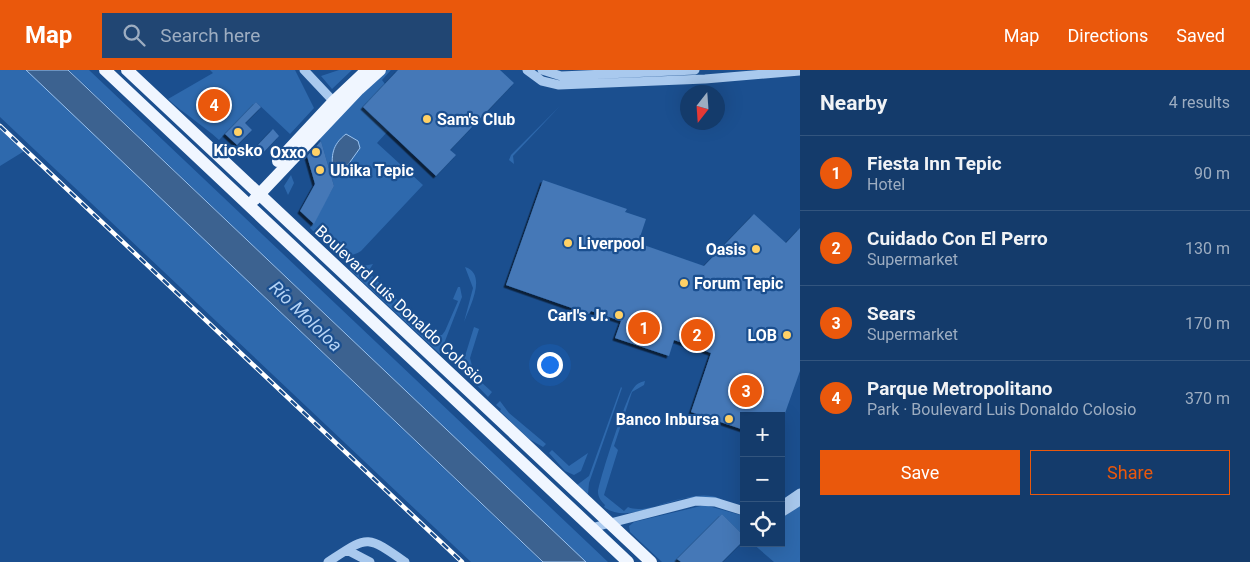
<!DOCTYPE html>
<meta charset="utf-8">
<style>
:root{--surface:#143b6b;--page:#214673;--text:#f1f3f6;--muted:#9dadc1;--line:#33557e;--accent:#ea580c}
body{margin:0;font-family:Roboto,sans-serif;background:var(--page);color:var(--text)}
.controls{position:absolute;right:15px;bottom:15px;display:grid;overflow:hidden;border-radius:0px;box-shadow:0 5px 20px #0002}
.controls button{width:45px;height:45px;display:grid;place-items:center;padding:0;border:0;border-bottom:1px solid var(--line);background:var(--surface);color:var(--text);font:25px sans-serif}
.compass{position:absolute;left:680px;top:15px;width:45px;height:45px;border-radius:50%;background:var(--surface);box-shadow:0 5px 20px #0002;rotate:197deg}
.you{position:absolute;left:549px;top:294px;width:18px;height:18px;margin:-12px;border:4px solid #fff;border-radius:50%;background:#1a73e8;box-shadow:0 0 0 8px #1a73e833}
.badge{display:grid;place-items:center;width:32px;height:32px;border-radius:50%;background:var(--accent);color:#fff;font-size:16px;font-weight:700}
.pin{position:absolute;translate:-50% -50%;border:2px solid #fff;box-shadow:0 1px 5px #0006}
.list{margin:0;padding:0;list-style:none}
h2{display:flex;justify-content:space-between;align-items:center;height:65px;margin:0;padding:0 20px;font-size:21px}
h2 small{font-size:16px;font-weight:400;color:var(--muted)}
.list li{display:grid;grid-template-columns:32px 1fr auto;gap:15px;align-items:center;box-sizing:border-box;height:75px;padding:0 20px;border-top:1px solid var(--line)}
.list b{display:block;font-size:19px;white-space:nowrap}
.list p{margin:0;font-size:16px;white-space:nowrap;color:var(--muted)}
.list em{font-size:16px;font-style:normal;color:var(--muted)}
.actions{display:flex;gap:10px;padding:15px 20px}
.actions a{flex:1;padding:11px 0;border:1px solid var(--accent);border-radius:0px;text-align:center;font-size:18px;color:var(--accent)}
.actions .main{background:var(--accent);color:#fff}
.icon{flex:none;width:28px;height:28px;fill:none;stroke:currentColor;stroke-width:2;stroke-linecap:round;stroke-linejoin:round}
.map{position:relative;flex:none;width:800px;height:492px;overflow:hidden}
header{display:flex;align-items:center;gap:30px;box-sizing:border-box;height:70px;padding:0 25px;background:var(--accent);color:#fff}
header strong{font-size:24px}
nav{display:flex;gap:28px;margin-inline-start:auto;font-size:18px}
.search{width:350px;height:45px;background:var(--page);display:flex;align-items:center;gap:12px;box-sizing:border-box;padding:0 18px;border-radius:0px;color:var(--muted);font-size:19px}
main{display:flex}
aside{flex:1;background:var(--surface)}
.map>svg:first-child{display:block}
.green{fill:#2e69ad}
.water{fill:#3c6290;stroke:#9cc4f0}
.building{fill:#4478b7;filter:url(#shadow)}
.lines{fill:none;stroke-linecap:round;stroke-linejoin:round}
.minor{stroke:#a9c9ee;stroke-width:9}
.major{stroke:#f0f6ff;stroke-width:12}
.rail-casing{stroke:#fff;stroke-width:4.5}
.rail{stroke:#1b4f8f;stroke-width:2.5;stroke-dasharray:8;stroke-linecap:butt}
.poi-dot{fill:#ffd166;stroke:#1b4f8f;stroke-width:2}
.labels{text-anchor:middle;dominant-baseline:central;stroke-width:4.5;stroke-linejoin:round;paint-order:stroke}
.poi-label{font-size:16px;font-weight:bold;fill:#fff;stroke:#1b4f8f;text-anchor:end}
.street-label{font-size:16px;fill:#fff;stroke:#1b4f8f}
.water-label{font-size:18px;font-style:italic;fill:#b5d3f5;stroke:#1b4f8f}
</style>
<header>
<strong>Map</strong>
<div class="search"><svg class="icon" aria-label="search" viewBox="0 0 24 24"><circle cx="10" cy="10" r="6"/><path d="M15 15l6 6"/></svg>Search here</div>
<nav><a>Map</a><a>Directions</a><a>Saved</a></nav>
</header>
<main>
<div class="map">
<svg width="800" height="492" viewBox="0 0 800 492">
<defs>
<filter id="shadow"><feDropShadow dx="-2.5" dy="2.5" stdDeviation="0" flood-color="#0009"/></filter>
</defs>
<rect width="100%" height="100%" fill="#1b4f8f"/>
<!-- green -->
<path class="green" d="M0,0H26L542,492H471L0,47Z
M69,0H89L608,492H586Z
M210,0H295L314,38L290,64L256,32L219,70C203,55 184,44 168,29L213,3Z
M339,0H352L332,19L321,6Z
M387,0H391L382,10L385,14L363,37L388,61L377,73L423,115L361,181C340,195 324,172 310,158L334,116L321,71L318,68L353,31Z
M560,36L513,86L514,94L509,90L511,85Z
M0,56L26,80L0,96Z
M291,105L294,113L288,125L284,116Z
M373,194L368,202L434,265H442L445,261L458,231L453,229L458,217H460L462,227L440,284L349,199Z
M465,197C488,204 469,238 464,252L473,218Z
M474,257L479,259L470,288L472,296L468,300L492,322L488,327L461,299Z
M645,311L644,315L632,322L614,376L618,380L604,425L624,441L628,437C650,447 693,415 721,429C709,429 697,427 686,428C660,431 627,454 604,437L605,435C601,431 598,427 598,422C599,411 626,328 633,319C636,314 640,312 645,311Z
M621,317L622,318L589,413L588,424L577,415L589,406Z
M500,331L509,343L546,374L543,377L529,369L500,341L501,339L496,335Z
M552,380L569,396L588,383L581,401L574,405L565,401L549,383Z
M800,434V492H774L752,473H781V449Z
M705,435L744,446V466L722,444L678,488L681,492H662L630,462L629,456L634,452Z"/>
<!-- water -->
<path class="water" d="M26,0H68L586,492H543Z
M346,64L358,71L360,78L340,106L333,103C331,85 332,75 346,64Z"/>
<!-- building -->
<path class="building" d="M398,0H500L514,13L450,80L456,85L436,106L363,37Z
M256,32L261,37L245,53L252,60L237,75L225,64Z
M273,59L279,66L260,86L253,80Z
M321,71L334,116L314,154L300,141L315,114L307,86Z
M543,110L627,139L625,142L646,149L638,173L704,196L754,144L786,173L800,158V301L784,346H744V360L691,342L711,283L674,270L669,286L615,268L621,251L591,241L589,244L506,215Z
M722,444L744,466V470L722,492H681L677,489Z"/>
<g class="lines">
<!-- minor -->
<path class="minor" d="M304,0L336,34
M527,0L542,11L559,15L705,9L800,1
M542,0L561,6L695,0
M781,436L800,423
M781,443L800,431
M591,458L696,431L715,432L744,441
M347,480L370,492
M328,492C368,466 365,464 405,492"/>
<!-- major -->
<path class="major" d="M105,0L628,492
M127,0L651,492
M278,91L334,31L367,0
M254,130L359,19L380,0"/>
<!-- rail casing -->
<g class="rail-casing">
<path id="rail" d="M0,56L462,492"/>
</g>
<!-- rail -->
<use href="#rail" class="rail"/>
</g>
<!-- markers -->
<g class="poi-dot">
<circle cx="427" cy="49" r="5"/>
<circle cx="238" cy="62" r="5"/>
<circle cx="316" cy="82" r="5"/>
<circle cx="320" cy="100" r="5"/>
<circle cx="568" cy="173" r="5"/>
<circle cx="756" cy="179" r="5"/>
<circle cx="684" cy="213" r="5"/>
<circle cx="619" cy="245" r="5"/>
<circle cx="787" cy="265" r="5"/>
<circle cx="729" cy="349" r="5"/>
</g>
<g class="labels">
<!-- poi labels -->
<g class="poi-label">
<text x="437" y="49" text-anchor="start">Sam's Club</text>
<text x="238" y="80" text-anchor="middle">Kiosko</text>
<text x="306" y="82">Oxxo</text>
<text x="330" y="100" text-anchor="start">Ubika Tepic</text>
<text x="578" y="173" text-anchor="start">Liverpool</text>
<text x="746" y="179">Oasis</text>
<text x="694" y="213" text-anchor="start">Forum Tepic</text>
<text x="609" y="245">Carl's Jr.</text>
<text x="777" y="265">LOB</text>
<text x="719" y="349">Banco Inbursa</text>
</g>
<!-- street labels -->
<g class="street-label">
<text transform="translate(400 235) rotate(43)">Boulevard Luis Donaldo Colosio</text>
</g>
<!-- water labels -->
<g class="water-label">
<text transform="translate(306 246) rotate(44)">Río Mololoa</text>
</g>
</g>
</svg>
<div class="controls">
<button>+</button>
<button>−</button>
<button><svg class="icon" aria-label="locate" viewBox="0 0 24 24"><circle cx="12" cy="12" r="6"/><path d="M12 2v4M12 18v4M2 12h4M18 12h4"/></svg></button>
</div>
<svg class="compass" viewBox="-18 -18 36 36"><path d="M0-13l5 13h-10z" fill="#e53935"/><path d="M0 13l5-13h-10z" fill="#9dadc1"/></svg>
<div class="you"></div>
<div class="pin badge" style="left:644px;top:258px">1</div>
<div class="pin badge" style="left:697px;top:265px">2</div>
<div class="pin badge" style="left:746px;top:321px">3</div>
<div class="pin badge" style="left:214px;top:35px">4</div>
</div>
<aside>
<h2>Nearby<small>4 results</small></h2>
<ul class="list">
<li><span class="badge">1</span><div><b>Fiesta Inn Tepic</b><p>Hotel</p></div><em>90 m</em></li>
<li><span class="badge">2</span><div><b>Cuidado Con El Perro</b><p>Supermarket</p></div><em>130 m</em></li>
<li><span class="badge">3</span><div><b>Sears</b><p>Supermarket</p></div><em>170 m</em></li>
<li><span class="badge">4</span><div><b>Parque Metropolitano</b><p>Park · Boulevard Luis Donaldo Colosio</p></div><em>370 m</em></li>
</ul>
<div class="actions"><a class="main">Save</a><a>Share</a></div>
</aside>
</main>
